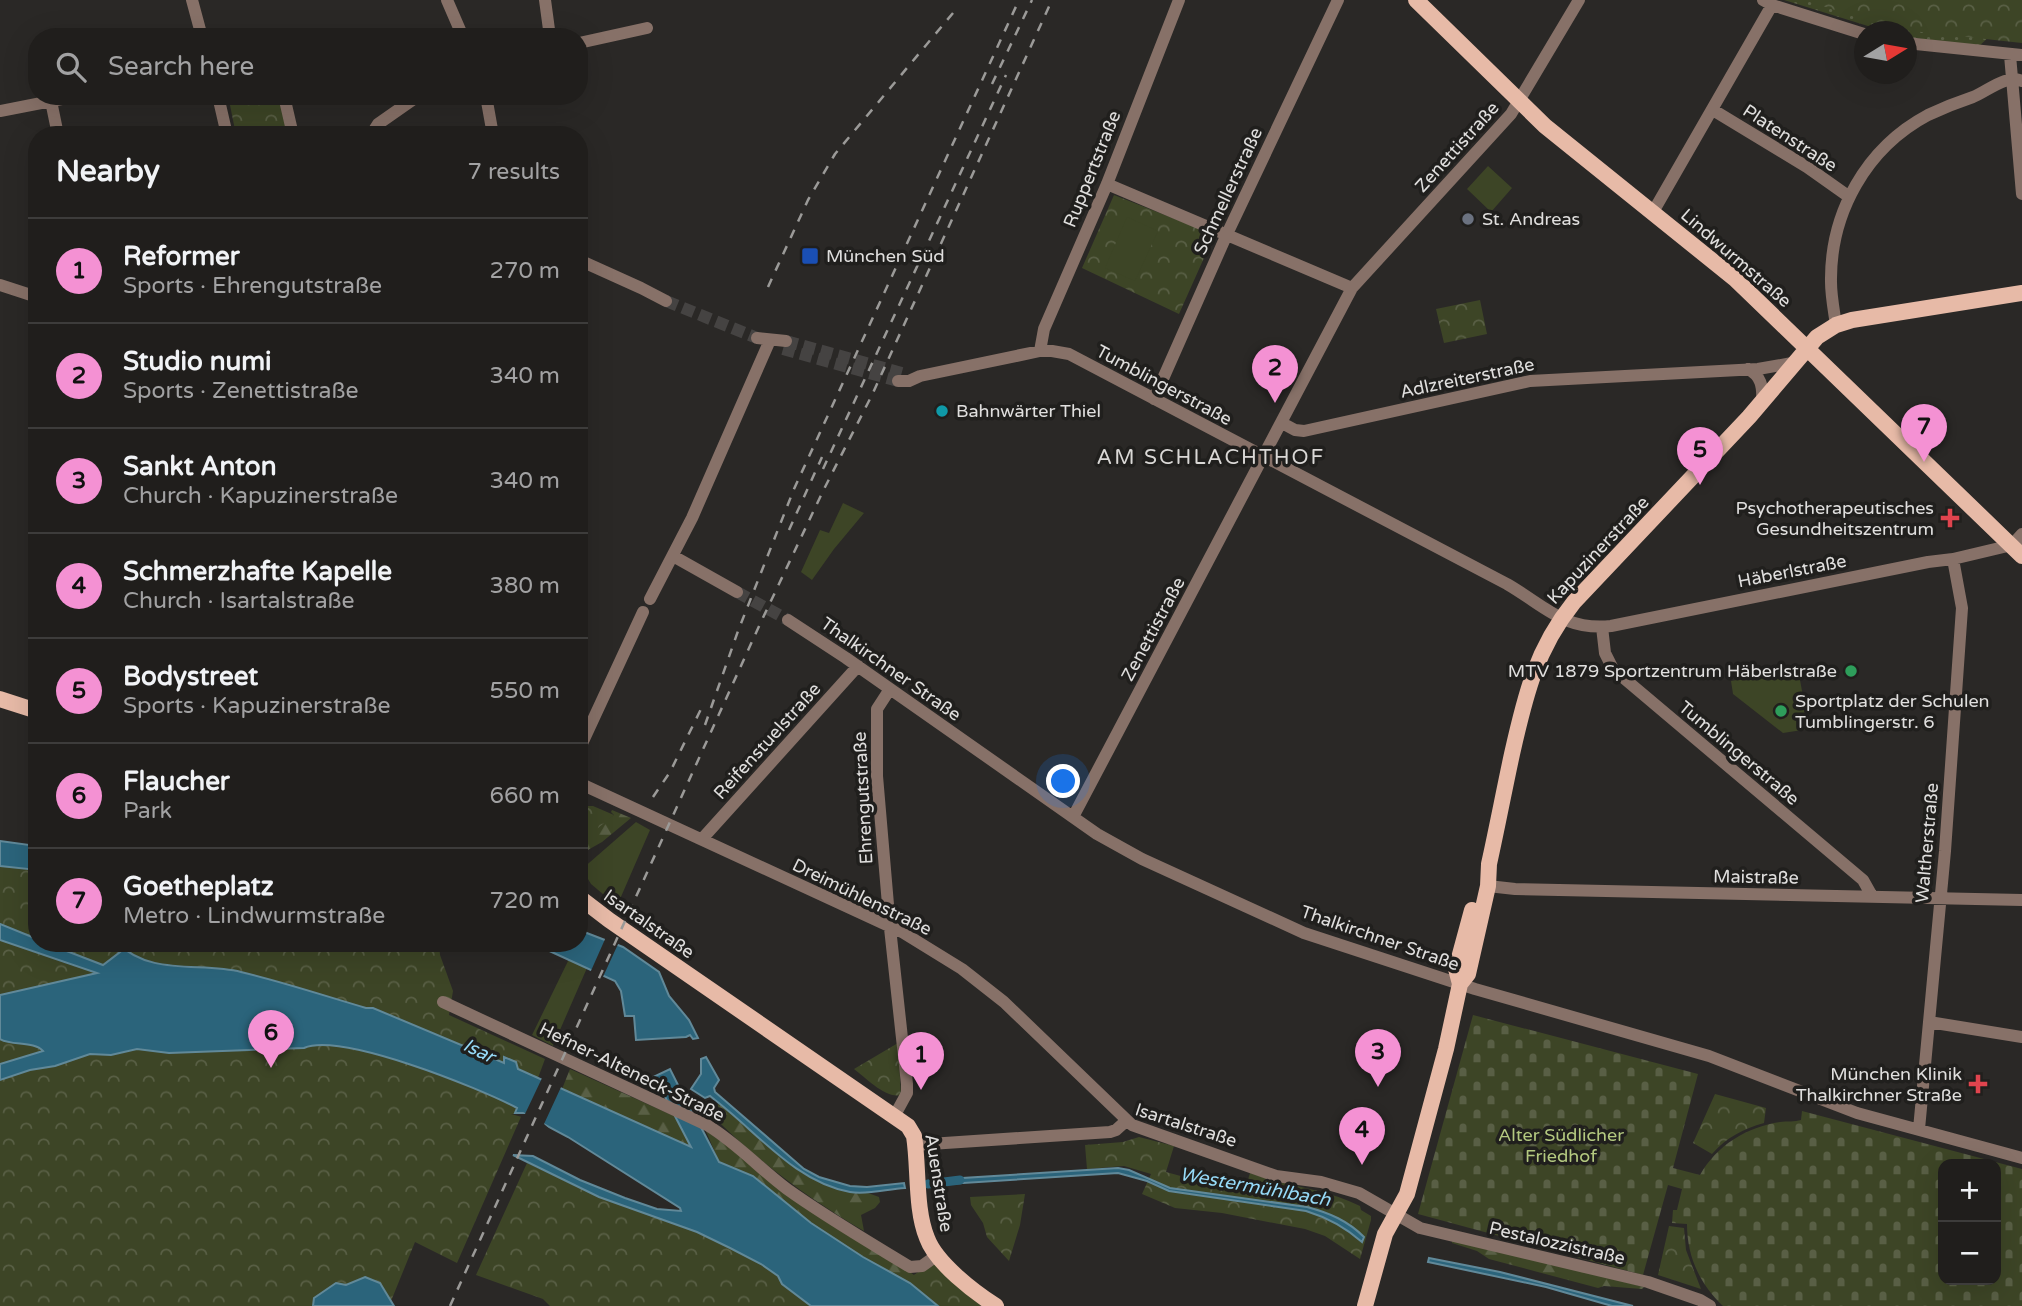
<!DOCTYPE html>
<meta charset="utf-8">
<style>
:root{--surface:#201e1c;--page:#2d2b29;--text:#f1f3f6;--muted:#a2a2a3;--line:#3d3c3b;--accent:#f491d3}
body{margin:0;font-family:"Varela Round",sans-serif;background:var(--page);color:var(--text)}
.controls{position:absolute;right:21px;bottom:21px;display:grid;overflow:hidden;border-radius:14px;box-shadow:0 7px 28px #0002}
.controls button{width:63px;height:63px;display:grid;place-items:center;padding:0;border:0;border-bottom:2px solid var(--line);background:var(--surface);color:var(--text);font:35px sans-serif}
.compass{position:absolute;left:1854px;top:21px;width:63px;height:63px;border-radius:50%;background:var(--surface);box-shadow:0 7px 28px #0002;rotate:79deg}
.you{position:absolute;left:1064px;top:782px;width:24px;height:24px;margin:-18px;border:5px solid #fff;border-radius:50%;background:#1a73e8;box-shadow:0 0 0 10px #1a73e833}
.badge{display:grid;place-items:center;width:46px;height:46px;border-radius:50%;background:var(--accent);color:#111;font-size:23px;font-weight:700}
.pin{position:absolute;translate:-50% -58px;filter:drop-shadow(0 2px 4px #0008)}
.pin::after{content:'';position:absolute;top:37px;width:24px;height:21px;background:inherit;clip-path:polygon(0 0,100% 0,50% 100%)}
.list{margin:0;padding:0;list-style:none}
h2{display:flex;justify-content:space-between;align-items:center;height:91px;margin:0;padding:0 28px;font-size:30px}
h2 small{font-size:23px;font-weight:400;color:var(--muted)}
.list li{display:grid;grid-template-columns:46px 1fr auto;gap:21px;align-items:center;box-sizing:border-box;height:105px;padding:0 28px;border-top:2px solid var(--line)}
.list b{display:block;font-size:26px;white-space:nowrap}
.list p{margin:0;font-size:23px;white-space:nowrap;color:var(--muted)}
.list em{font-size:23px;font-style:normal;color:var(--muted)}
.icon{flex:none;width:38px;height:38px;fill:none;stroke:currentColor;stroke-width:2;stroke-linecap:round;stroke-linejoin:round}
.map{position:relative;flex:none;width:2022px;height:1306px;overflow:hidden}
.search{position:absolute;background:var(--surface);box-shadow:0 7px 28px #0002;left:28px;top:28px;width:560px;height:77px;display:flex;align-items:center;gap:18px;box-sizing:border-box;padding:0 24px;border-radius:28px;color:var(--muted);font-size:26px}
.panel{position:absolute;background:var(--surface);box-shadow:0 7px 28px #0002;left:28px;top:126px;width:560px;height:826px;border-radius:28px}
.map>svg:first-child{display:block}
.grass{fill:url(#grass-dots)}
.forest{fill:url(#forest-firs)}
.cemetery{fill:url(#cemetery-stones);fill-rule:evenodd}
.park{fill:url(#park-crowns)}
.garden{fill:#3d4526}
.water{fill:#2b647b;stroke:#618999;stroke-width:2}
.pier{fill:#2a2826}
.lines{fill:none;stroke-linecap:round;stroke-linejoin:round}
.canal{stroke:#2b647b;stroke-width:9}
.minor-tunnel{stroke:#454342;stroke-width:12;stroke-dasharray:12 6;stroke-linecap:butt}
.minor{stroke:#877168;stroke-width:12}
.major{stroke:#e7baa7;stroke-width:16}
.rail{stroke:#9b9a98;stroke-width:2.5;stroke-dasharray:9 9;stroke-linecap:butt}
.worship-dot{fill:#6b7280;stroke:#201f1d;stroke-width:2.5}
.transit-dot{fill:#1a4fb4;stroke:#201f1d;stroke-width:2.5}
.culture-dot{fill:#0f9aa8;stroke:#201f1d;stroke-width:2.5}
.health-dot{fill:#e0444e;stroke:#201f1d;stroke-width:2.5}
.leisure-dot{fill:#2e9e5b;stroke:#201f1d;stroke-width:2.5}
.labels{text-anchor:middle;dominant-baseline:central;stroke-width:7;stroke-linejoin:round;paint-order:stroke}
.street-label{font-size:18px;fill:#e0dfde;stroke:#201f1d}
.poi-label{font-size:18px;fill:#e0dfde;stroke:#201f1d;text-anchor:start}
.park-label{font-size:18px;fill:#b4c980;stroke:#201f1d}
.water-label{font-size:19px;font-style:italic;fill:#96daf8;stroke:#201f1d}
.quarter-label{font-size:21px;letter-spacing:2px;fill:#dad8d6;stroke:#201f1d}
</style>
<div class="map">
<svg width="2022" height="1306" viewBox="0 0 2022 1306">
<defs>
<pattern id="grass-dots" width="8" height="8" patternUnits="userSpaceOnUse" patternTransform="scale(1.75)"><rect width="8" height="8" fill="#3d4526"/><path d="M2 2h.1M6 6h.1" fill="none" stroke="#595f45" stroke-width="1.8" stroke-linecap="round"/></pattern>
<pattern id="forest-firs" width="22" height="20" patternUnits="userSpaceOnUse" patternTransform="scale(1.75)"><rect width="22" height="20" fill="#3d4526"/><path d="M5 1l3.5 6h-7zM16 11l3.5 6h-7z" fill="#595f45"/></pattern>
<pattern id="cemetery-stones" width="16" height="16" patternUnits="userSpaceOnUse" patternTransform="scale(1.75)"><rect width="16" height="16" fill="#3d4526"/><path d="M2 7V4a2 2 0 0 1 4 0v3zM10 15v-3a2 2 0 0 1 4 0v3z" fill="#595f45"/></pattern>
<pattern id="park-crowns" width="20" height="18" patternUnits="userSpaceOnUse" patternTransform="scale(1.75)"><rect width="20" height="18" fill="#3d4526"/><path d="M2 6a3 3 0 1 1 6 0M12 15a3 3 0 1 1 6 0" fill="none" stroke="#595f45"/></pattern>
</defs>
<rect width="100%" height="100%" fill="#2a2826"/>
<!-- grass -->
<path class="grass" d="M1784,0H1952L1989,37L1979,46L1907,37L1906,32L1884,31Z"/>
<!-- forest -->
<path class="forest" d="M612,810L631,818L602,842L579,855V839L614,815L611,812Z
M570,1069L676,1117L692,1148L562,1089Z
M719,1103L802,1173L829,1186L851,1192L868,1193L879,1197L880,1202L875,1208L861,1215L864,1231C811,1200 753,1158 711,1114Z
M706,1131L914,1275L933,1263L981,1306H938L910,1283L863,1257L811,1223L753,1177L719,1162Z
M1452,1238L1644,1287L1642,1289L1604,1286L1598,1288L1489,1259L1477,1251L1452,1243Z"/>
<!-- cemetery -->
<path class="cemetery" d="M1473,1015L1698,1074L1673,1168L1700,1175C1717,1145 1747,1127 1780,1122C1787,1121 1795,1122 1801,1120L1802,1111L2022,1169V1306H1723C1700,1284 1687,1257 1687,1224L1672,1223L1673,1210H1677L1682,1189L1668,1185L1643,1275L1418,1214ZM1943,1164H1996V1280H1943Z"/>
<!-- park -->
<path class="park" d="M1804,0H2022V43L1894,29Z
M268,96H280L288,135H236L230,105Z
M1114,195L1208,232L1206,237L1212,240L1179,314L1082,268Z
M1480,300L1487,334L1444,343L1436,309Z
M586,806H593L614,815L598,828L579,839V810Z
M0,841L37,846V943H439L440,955L453,991L449,1015L545,1059L538,1078L457,1263L415,1242L389,1306H0Z
M898,1043L901,1095C886,1099 866,1078 854,1069Z
M1715,1094L1766,1108L1764,1123C1743,1129 1727,1137 1712,1154L1693,1143Z
M1139,1137L1174,1146L1166,1172L1188,1178L1247,1183L1250,1173C1286,1186 1326,1189 1360,1206L1361,1210L1371,1216V1220L1360,1259L1325,1236L1305,1229L1222,1213L1175,1208L1142,1194L1151,1174L1124,1166L1087,1169L1085,1145L1123,1142Z
M527,1163L599,1197L697,1232L730,1248L761,1264L778,1276L782,1284L811,1306H550L543,1299L476,1275Z
M1025,1194L1020,1225L1009,1261L987,1237L983,1223L971,1205L970,1197Z
M1669,1226L1684,1228L1686,1250L1701,1289L1658,1275Z
M933,1263L981,1306H938L910,1283L914,1275Z"/>
<!-- garden -->
<path class="garden" d="M1488,166L1512,188L1491,212L1467,189Z
M1127,217L1158,231L1135,281L1105,268Z
M843,503L864,513L834,549L812,580L801,572L820,530L829,533Z
M1798,669L1809,729L1783,733L1733,694L1731,681Z
M636,822L650,830L617,906L591,884L582,869Z
M569,959L587,968L553,1046L532,1035Z"/>
<!-- water -->
<path class="water" d="M0,841L37,846V870L0,866Z
M0,924L37,939V943H46L103,965L120,952L112,943H118C149,976 202,962 241,972C283,982 325,996 366,1008H373L504,1063V1057L516,1062L518,1069L691,1147L664,1095L650,1086L647,1080L670,1069L681,1091L695,1101L691,1108L719,1162L753,1176L811,1223L863,1257L910,1283L938,1306H811L782,1284L778,1276L761,1264L730,1248L697,1232L599,1197L513,1155L533,1156L580,1180L625,1198L657,1209L681,1211L680,1208L568,1137L523,1113H515L517,1108C479,1088 341,1032 304,1048L169,1053L137,1049L111,1055L90,1054L55,1066L30,1070L0,1080V1064L43,1051C34,1041 12,1046 0,1039V995L97,973L0,940Z
M579,930L623,947L659,972L669,996L689,1020L698,1038L693,1039L690,1035L686,1037L636,1040L634,1016H625L621,991L615,981L532,943H579Z
M706,1057L719,1080L714,1088L715,1092L804,1169L819,1177L850,1186L867,1187L904,1183L905,1188C887,1189 868,1195 850,1192C795,1182 757,1132 715,1100L710,1096L705,1098L691,1089L701,1074V1059Z
M1118,1168L1129,1170L1170,1188L1307,1207C1330,1213 1348,1221 1364,1237L1362,1242C1345,1227 1329,1218 1306,1211L1169,1191L1147,1181L1118,1173L948,1184L947,1179Z
M1429,1258L1500,1272L1633,1306H1612L1546,1287L1428,1262Z
M365,1277L380,1283L394,1306H313L314,1298L336,1283L346,1285Z"/>
<!-- pier -->
<path class="pier" d="M606,937L619,942L602,979L590,973Z
M543,1076L562,1085L544,1124L554,1133L522,1117L511,1114H525Z"/>
<g class="lines">
<!-- canal -->
<path class="canal" d="M928,1184L960,1180"/>
<!-- minor-tunnel -->
<path class="minor-tunnel" d="M666,301L757,338
M786,341L902,373
M783,349L898,381
M737,592L788,620"/>
<!-- minor -->
<path class="minor" d="M192,0L202,37
M447,0L463,37
M545,0L550,37
M1763,0L1772,5L1864,34
M579,43L647,28
M1906,43L2022,55
M2010,55L2022,194
M218,96L227,135
M284,96L293,135
M486,96L493,135
M51,101L58,135
M1713,110L1807,167L1848,196
M0,111L77,96
M371,135L378,124L418,96
M1107,184L1352,288
M1653,212L1772,5
M579,260L641,288L666,301
M0,285L37,297
M1836,325C1834,311 1831,296 1831,282C1830,213 1866,148 1928,115C1943,108 1958,102 1973,97C1988,91 2006,74 2022,81
M757,338L786,341
M1040,351L1044,329L1107,184L1179,0
M1748,369C1761,376 1763,386 1762,401
M898,381H909L920,376L1040,351H1052L1069,354L1507,584C1545,606 1564,631 1611,626L1928,562L1953,559L2012,545L2018,547
M1154,399L1227,234L1338,0
M1282,423L1295,430L1304,431L1530,381L1758,369L1792,363
M2012,545L2022,534
M673,556L737,592
M650,599L692,518L770,340
M788,620L846,658L1097,834L1142,859L1304,933L1475,989L1709,1056L1857,1113L2022,1158
M1602,627L1605,653L1613,669L1863,880L1872,896
M890,689L877,709V776L890,928L907,1084V1093L895,1115
M579,750L643,612
M579,783L902,932L962,969L1004,1002L1132,1125L1276,1176L1321,1182L1359,1193L1420,1228L1648,1282L1700,1300L1710,1306
M1073,817L1352,288L1511,114L1579,0
M702,839L858,666
M1488,886L1515,889L2022,900
M443,1002L707,1125C738,1144 759,1168 787,1189C826,1217 869,1242 910,1267L922,1266L936,1256
M1929,1022L2022,1037
M1919,1129L1945,851L1962,608L1953,559
M915,1145L1110,1132L1116,1130L1126,1121"/>
<!-- major -->
<path class="major" d="M1416,0L1545,126L1735,279L2022,556
M0,699L37,711
M579,897L609,920L908,1126L914,1136C919,1167 915,1209 927,1238C936,1263 974,1292 996,1306
M1460,984L1468,974L1488,886L1489,864C1497,828 1504,791 1512,754C1525,696 1536,649 1574,602L1749,417L1817,337L1836,325L1852,320L2022,293
M1365,1306L1385,1234L1407,1194L1446,1049L1460,984L1456,969L1472,910"/>
<!-- rail -->
<path class="rail" d="M992,84L1032,0
M768,287L808,200L835,154L958,7
M823,469L1006,75
M789,530L822,457
M705,725L738,631L794,489L1019,0
M653,797L670,772L704,703
M450,1306L760,624L824,489L872,395L1052,0"/>
</g>
<!-- markers -->
<circle class="worship-dot" cx="1468" cy="219" r="7"/>
<rect class="transit-dot" x="801" y="247" width="18" height="18" rx="3.5"/>
<circle class="culture-dot" cx="942" cy="411" r="7"/>
<g class="health-dot">
<path d="M1946.5 507.5h7v7h7v7h-7v7h-7v-7h-7v-7h7z"/>
<path d="M1974.5 1073.5h7v7h7v7h-7v7h-7v-7h-7v-7h7z"/>
</g>
<g class="leisure-dot">
<circle cx="1851" cy="671" r="7"/>
<circle cx="1781" cy="711" r="7"/>
</g>
<g class="labels">
<!-- street labels -->
<g class="street-label">
<text transform="translate(1790 138) rotate(33)">Platenstraße</text>
<text transform="translate(1457 147) rotate(-48)">Zenettistraße</text>
<text transform="translate(1092 169) rotate(-68)">Ruppertstraße</text>
<text transform="translate(1228 191) rotate(-65)">Schmellerstraße</text>
<text transform="translate(1736 258) rotate(41)">Lindwurmstraße</text>
<text transform="translate(1467 378) rotate(-12)">Adlzreiterstraße</text>
<text transform="translate(1164 385) rotate(28)">Tumblingerstraße</text>
<text transform="translate(1598 550) rotate(-47)">Kapuzinerstraße</text>
<text transform="translate(1792 571) rotate(-11)">Häberlstraße</text>
<text transform="translate(1153 629) rotate(-62)">Zenettistraße</text>
<text transform="translate(891 669) rotate(35)">Thalkirchner Straße</text>
<text transform="translate(767 741) rotate(-48)">Reifenstuelstraße</text>
<text transform="translate(1739 753) rotate(40)">Tumblingerstraße</text>
<text transform="translate(863 798) rotate(-93)">Ehrengutstraße</text>
<text transform="translate(1927 843) rotate(-85)">Waltherstraße</text>
<text transform="translate(1756 877) rotate(1)">Maistraße</text>
<text transform="translate(862 897) rotate(26)">Dreimühlenstraße</text>
<text transform="translate(649 924) rotate(35)">Isartalstraße</text>
<text transform="translate(1380 938) rotate(19)">Thalkirchner Straße</text>
<text transform="translate(632 1072) rotate(26)">Hefner-Alteneck-Straße</text>
<text transform="translate(1186 1125) rotate(18)">Isartalstraße</text>
<text transform="translate(939 1183) rotate(81)">Auenstraße</text>
<text transform="translate(1557 1243) rotate(13)">Pestalozzistraße</text>
</g>
<!-- poi labels -->
<g class="poi-label">
<text x="1482" y="219">St. Andreas</text>
<text x="826" y="256">München Süd</text>
<text x="956" y="411">Bahnwärter Thiel</text>
<text x="1934" y="508" text-anchor="end">Psychotherapeutisches<tspan x="1934" dy="21">Gesundheitszentrum</tspan></text>
<text x="1837" y="671" text-anchor="end">MTV 1879 Sportzentrum Häberlstraße</text>
<text x="1795" y="701">Sportplatz der Schulen<tspan x="1795" dy="21">Tumblingerstr. 6</tspan></text>
<text x="1962" y="1074" text-anchor="end">München Klinik<tspan x="1962" dy="21">Thalkirchner Straße</tspan></text>
</g>
<!-- park labels -->
<g class="park-label">
<text x="1561" y="1135">Alter Südlicher<tspan x="1561" dy="21">Friedhof</tspan></text>
</g>
<!-- water labels -->
<g class="water-label">
<text transform="translate(479 1051) rotate(26)">Isar</text>
<text transform="translate(1255 1187) rotate(10)">Westermühlbach</text>
</g>
<!-- quarter labels -->
<g class="quarter-label">
<text x="1211" y="457">AM SCHLACHTHOF</text>
</g>
</g>
</svg>
<div class="controls">
<button>+</button>
<button>−</button>
</div>
<svg class="compass" viewBox="-18 -18 36 36"><path d="M0-13l5 13h-10z" fill="#e53935"/><path d="M0 13l5-13h-10z" fill="#a2a2a3"/></svg>
<div class="you"></div>
<div class="pin badge" style="left:921px;top:1090px">1</div>
<div class="pin badge" style="left:1275px;top:403px">2</div>
<div class="pin badge" style="left:1378px;top:1087px">3</div>
<div class="pin badge" style="left:1362px;top:1165px">4</div>
<div class="pin badge" style="left:1700px;top:485px">5</div>
<div class="pin badge" style="left:271px;top:1068px">6</div>
<div class="pin badge" style="left:1924px;top:462px">7</div>
<div class="search"><svg class="icon" aria-label="search" viewBox="0 0 24 24"><circle cx="10" cy="10" r="6"/><path d="M15 15l6 6"/></svg>Search here</div>
<section class="panel">
<h2>Nearby<small>7 results</small></h2>
<ul class="list">
<li><span class="badge">1</span><div><b>Reformer</b><p>Sports · Ehrengutstraße</p></div><em>270 m</em></li>
<li><span class="badge">2</span><div><b>Studio numi</b><p>Sports · Zenettistraße</p></div><em>340 m</em></li>
<li><span class="badge">3</span><div><b>Sankt Anton</b><p>Church · Kapuzinerstraße</p></div><em>340 m</em></li>
<li><span class="badge">4</span><div><b>Schmerzhafte Kapelle</b><p>Church · Isartalstraße</p></div><em>380 m</em></li>
<li><span class="badge">5</span><div><b>Bodystreet</b><p>Sports · Kapuzinerstraße</p></div><em>550 m</em></li>
<li><span class="badge">6</span><div><b>Flaucher</b><p>Park</p></div><em>660 m</em></li>
<li><span class="badge">7</span><div><b>Goetheplatz</b><p>Metro · Lindwurmstraße</p></div><em>720 m</em></li>
</ul>
</section>
</div>
